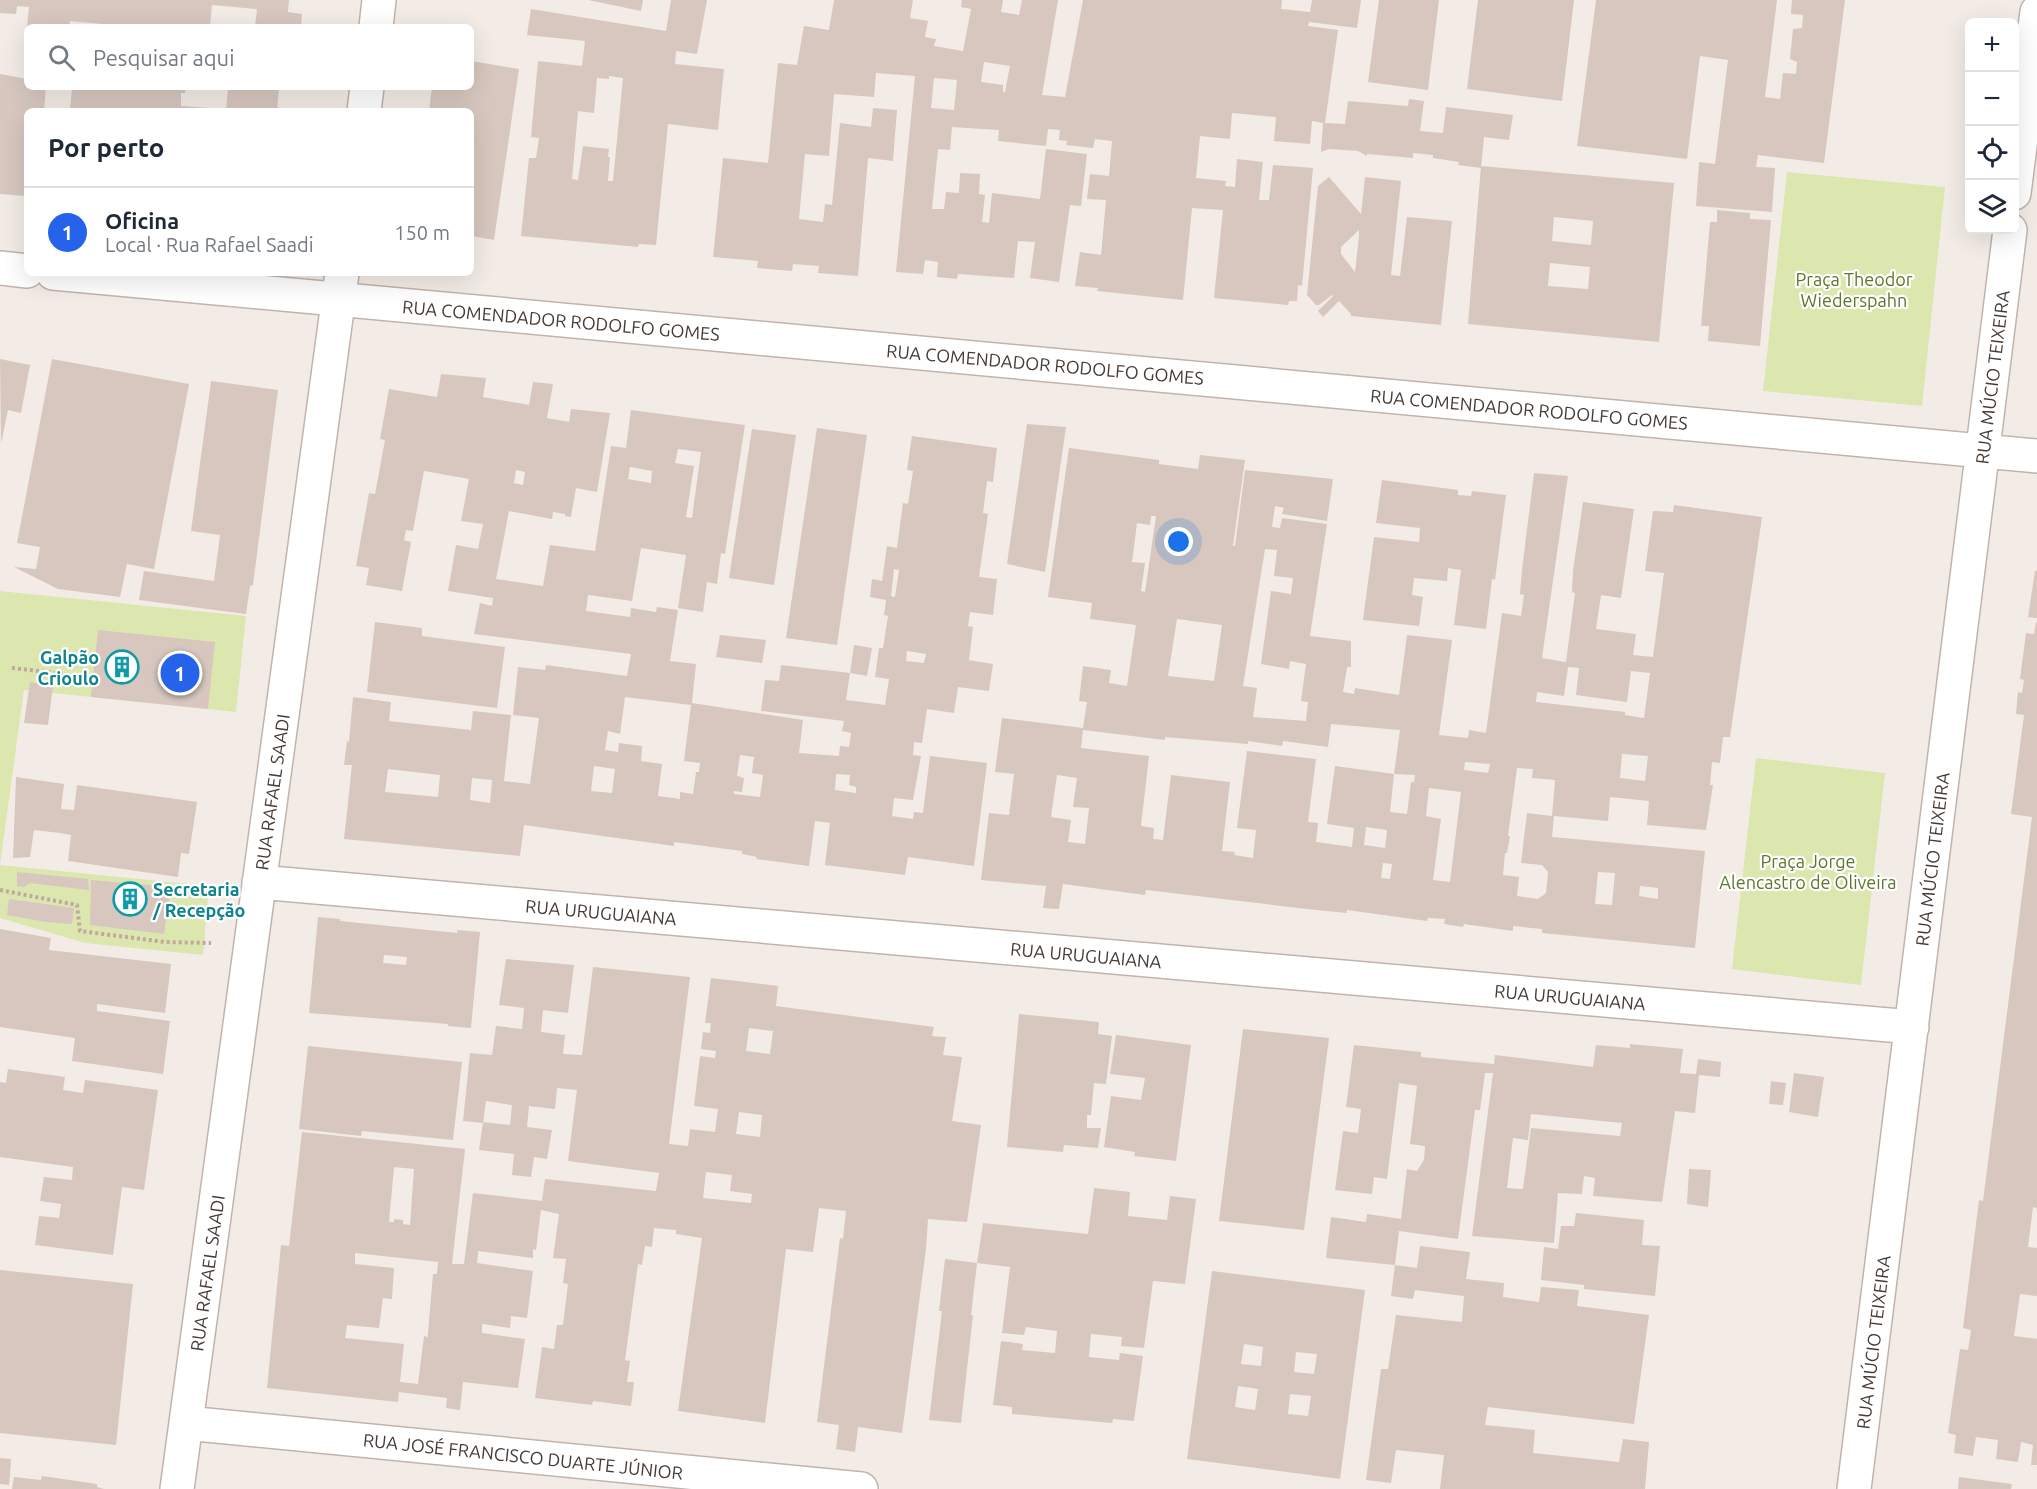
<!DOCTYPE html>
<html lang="pt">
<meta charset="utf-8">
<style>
:root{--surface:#fff;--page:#f6f6f7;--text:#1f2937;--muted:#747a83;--line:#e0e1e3;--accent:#2563eb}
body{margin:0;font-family:Ubuntu,sans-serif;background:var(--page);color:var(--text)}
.controls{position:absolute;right:18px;top:18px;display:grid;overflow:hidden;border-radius:9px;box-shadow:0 6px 24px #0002}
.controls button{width:54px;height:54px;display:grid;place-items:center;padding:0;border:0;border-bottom:2px solid var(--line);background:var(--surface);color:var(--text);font:30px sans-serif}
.you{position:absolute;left:1179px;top:542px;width:21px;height:21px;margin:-15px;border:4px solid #fff;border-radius:50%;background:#1a73e8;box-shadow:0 0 0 9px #1a73e833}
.badge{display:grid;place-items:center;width:39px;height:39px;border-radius:50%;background:var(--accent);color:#fff;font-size:20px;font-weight:700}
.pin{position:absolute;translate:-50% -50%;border:3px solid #fff;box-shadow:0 2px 6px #0006}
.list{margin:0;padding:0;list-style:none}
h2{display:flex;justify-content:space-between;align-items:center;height:78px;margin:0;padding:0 24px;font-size:26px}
h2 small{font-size:20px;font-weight:400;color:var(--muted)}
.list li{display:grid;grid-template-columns:39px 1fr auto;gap:18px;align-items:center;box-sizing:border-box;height:90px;padding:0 24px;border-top:2px solid var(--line)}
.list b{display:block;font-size:22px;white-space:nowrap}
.list p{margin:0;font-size:20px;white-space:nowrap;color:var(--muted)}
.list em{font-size:20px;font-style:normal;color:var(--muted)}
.icon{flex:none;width:33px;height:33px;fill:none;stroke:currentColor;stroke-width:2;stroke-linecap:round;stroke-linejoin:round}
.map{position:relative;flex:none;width:2037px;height:1489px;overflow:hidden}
.search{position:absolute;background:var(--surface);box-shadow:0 6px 24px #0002;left:24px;top:24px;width:450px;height:66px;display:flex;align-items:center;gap:15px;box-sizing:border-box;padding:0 21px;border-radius:9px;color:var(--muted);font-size:22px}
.panel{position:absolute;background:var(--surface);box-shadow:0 6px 24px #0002;left:24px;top:108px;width:450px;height:168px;border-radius:9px}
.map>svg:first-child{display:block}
.green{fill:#dce7af}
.building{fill:#d7c7bf;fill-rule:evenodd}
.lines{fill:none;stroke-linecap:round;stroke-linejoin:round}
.minor-casing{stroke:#c1b4ac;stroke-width:36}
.path{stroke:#c0a99a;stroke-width:4;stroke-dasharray:3 3;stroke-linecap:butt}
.minor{stroke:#fff;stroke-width:33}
.labels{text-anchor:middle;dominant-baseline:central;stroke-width:4.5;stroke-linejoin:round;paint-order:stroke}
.park-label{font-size:18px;fill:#5b7729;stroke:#fff}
.street-label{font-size:18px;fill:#453b35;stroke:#fff}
.culture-label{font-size:18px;font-weight:bold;fill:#0d838f;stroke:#fff;text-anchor:end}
</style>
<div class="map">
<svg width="2037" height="1489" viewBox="0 0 2037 1489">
<rect width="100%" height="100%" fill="#f3ece6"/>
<!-- green -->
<path class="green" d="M1787,172L1945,187L1922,406L1763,391Z
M0,591L246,616L236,712L24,690L0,865L209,886L203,955L85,943L0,918Z
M1756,758L1885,773L1861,985L1732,969Z"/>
<!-- building -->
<path class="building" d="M0,0H289L288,12L302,14L301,27H255L257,9L212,5L210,27H137L70,21L69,27H27L29,7L17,6L16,14L0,13Z
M588,0H643L641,11Z
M671,0H707L697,54L676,51L675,64L724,69L718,130L668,124L656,245L639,244L638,247L521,236L529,158H536L539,138L531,137L538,61L582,66L585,41L527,35L531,9L666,31ZM609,76L623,78L613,181H608L610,157H608L609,149L583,146L578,180L572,179L578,111L594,113L597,78L609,79Z
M834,0H913L910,18L928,21L925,37L936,39L934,46L963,51L971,9L961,7L962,0H1003L1001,12L1019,15L1022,0H1058L1042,95L1065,97L1083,0H1282L1281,9L1310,12L1312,0H1361L1357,28L1309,22L1308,26L1338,30L1325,123L1345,124L1348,101L1408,106L1409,99L1424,101L1420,131L1443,133L1446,107L1513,115L1509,140L1484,137L1481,168L1458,165L1459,162L1433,158V155L1413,153V158L1367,154V156L1358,151L1329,149L1321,152L1323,123L1312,121L1310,144L1274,141L1276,117L1232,113L1230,139L1200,136L1196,178L1226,181L1225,186L1235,187L1237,159L1263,162L1259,200H1269L1273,165L1313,168L1302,286L1298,285L1297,301H1289L1288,305L1214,298L1223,210L1192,208L1183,300L1097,291L1098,288L1075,286L1080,252L1101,255L1106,200L1087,199L1090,174L1109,176L1112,141L1095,139L1093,148L1066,145L1067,141L1059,140L1060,130L1048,129L1046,146L998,141L999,130L952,127L950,150L938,149L932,209H944L946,192L959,193L960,173L980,174L979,194L985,195L982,222L989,223L992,193L1040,199L1046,149L1087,154L1081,206L1070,205L1059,282L1030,278L1035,242L1018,241L1014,278L958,274L957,279L937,277L938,262L925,260L923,274L896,272L915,76L876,73L874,97L834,94L829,156L805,154L799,219L823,222L825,204L832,205L840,123L871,127L873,108L897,110L893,161L868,158L858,276L818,273L819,266L793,264L792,271L757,268L758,261L713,257L723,158L768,163L778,63L797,65L804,26L829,30ZM984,62L1010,66L1005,92H1003V85L981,82ZM934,78L957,80L954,110L931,108Z
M1379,0H1439L1428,90L1368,82Z
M1478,0H1574L1562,101L1467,89Z
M1596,0H1777L1765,97L1780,99L1783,73L1796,74L1797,62L1790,59L1793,29L1802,28L1803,15L1791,14L1792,0H1845L1824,163L1758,155L1756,167L1775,168L1772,212L1696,206L1699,162L1715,164L1728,60L1700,56L1687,159L1577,146Z
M471,61L519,69L494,240L471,236V111H429L432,87H471Z
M0,74L27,79V87H46L44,111H27V196L0,194Z
M72,87H127L159,89V87H186L185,93H181V106L222,109V111H70Z
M228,87L279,89L277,111H226Z
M1481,166L1674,183L1659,342L1468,324ZM1554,217L1593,221L1591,245L1552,241ZM1550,263L1590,267L1588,289L1548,286Z
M1329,177L1361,214L1365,177L1401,181L1391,275L1400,276L1407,217L1452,221L1441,325L1351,316V314L1339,301L1323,317L1318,311L1333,296L1332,295L1319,305H1316L1307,295L1318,186ZM1359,230V236L1355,272L1341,254V247Z
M1717,210L1750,213V219L1771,220L1760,346L1708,341L1709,326H1701L1710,222H1717Z
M0,359L30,365L21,413L8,410L1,444Z
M52,359L189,384L154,569L127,564L120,597L58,589L14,567L36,569L40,547L17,543Z
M441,374L486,378L483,397L529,405L533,382L553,384L547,418L569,422L571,409L610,413L597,492L576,488L571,517L565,516V514L553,512L552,519L509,511L496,579L543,586L550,545L595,551L611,446L626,448L631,410L745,425L725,554L721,553L717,584L707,582L703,612L678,608L686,555L641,548L632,601L588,595L586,611L630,617L631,608L656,612L657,607L678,610L670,661L696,664L692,703L803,720L799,753L839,756L840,746L849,747L851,733L842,731L844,721L761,711L765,680L779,681L781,665L850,673L846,700L885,705L889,679L875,677L879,648H883L888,616L884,615L886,600L870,597L872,579L882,581L887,546L897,548L903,503L908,504L913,471L907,470L912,436L997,448L993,482L987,481L983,513L988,514L979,577L997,579L993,615L970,612L968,626L973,627L969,660L993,664L989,691L958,687L954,713L927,709L922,743L914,742L913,755L921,756L913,800L894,798L892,816L913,819L914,812L923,813L930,756L987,763L974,866L908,857L905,875L825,865L830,823L815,821L809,866L756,859L757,857L742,854V851L674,842V846L524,825L520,856L344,839L352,765H344L347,741L349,742L353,697L391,702L389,721L471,730L473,711L511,715L504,781L530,784L539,718L513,715L518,667L545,670L546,665L627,676L631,654L474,634L480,603L492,606L493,598L448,591L456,545L478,549L483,524L461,521L469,479L424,471L413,531L406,530L404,540L411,542L402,591L366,585L369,568L356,566L369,493L375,494L385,440L380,439L389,389L437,397ZM678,449L701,452L692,518L686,517L694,466L675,463ZM630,467L652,471L651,483L628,479ZM516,470L525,472L523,485L514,483ZM894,569L899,570L895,597L891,596ZM907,651L926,654L924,663L906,661ZM625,697L691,705L684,761L700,763L699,772H696L693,794L680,792V799L658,796L662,764L641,761L642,746L619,743L618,752L605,750L608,731L620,734ZM740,755L754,757L752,773L763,775L760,797L734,794V791L742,792L744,778L737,776ZM594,766L615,769L612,793L591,791ZM388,769L440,775L438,797L385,792ZM836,774L850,775L849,785L856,787V793L835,790ZM472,778L492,780L490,803L470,800Z
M211,381L278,390L253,585L250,586L246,614L139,600L144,571L214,581L220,535L191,531Z
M1027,424L1066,427L1045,572L1007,564Z
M817,428L867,435L837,645L786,638Z
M752,429L796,435L774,585L729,578Z
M1069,448L1159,460V464L1198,469L1200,455L1245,460L1233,546H1235L1245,470L1333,479L1327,521L1282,514L1284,508L1275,506L1272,527L1280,528L1282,518L1327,524L1310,636L1351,641V667H1347L1343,692L1354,694L1355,688L1399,695L1407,635L1452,640L1439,735L1468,738L1469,730L1486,733L1502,613L1521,616L1524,595L1520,594L1522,570L1534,473L1568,476L1542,658L1566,662L1575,593L1572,592L1573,571L1583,502L1634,509L1621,598L1601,595L1596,629L1636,634L1633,655L1653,657L1664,573L1645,571L1653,511L1673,512L1674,505L1762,517L1730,737H1723L1720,763L1712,762L1710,785H1713L1706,830L1647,825L1649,801L1610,797L1608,821L1554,816L1552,837L1705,851L1695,948L1542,933V929L1513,926V931L1464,924L1463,927L1444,924L1445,919L1428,918L1427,921L1347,910V913L1307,909L1146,890L1145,895L1063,884L1059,909L1043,908L1046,886L981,880L989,813L1009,815L1014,774L995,772L1002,718L1083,728L1087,702L1079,701L1083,666L1111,670L1109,683L1127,686L1136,625L1090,619L1092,603L1048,597ZM1151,516H1156L1145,592L1141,591L1145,563L1132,562L1137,523L1150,525ZM1265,549L1277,550L1274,576L1293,578L1291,594L1271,591L1261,664L1289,669L1290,661L1306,664L1301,701L1308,702L1306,721L1253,717L1257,688L1243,686ZM1177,619L1222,625L1214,681L1168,676ZM1568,667L1579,668L1576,695L1627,702L1631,671L1650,673L1644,718L1625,715V712L1536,702L1537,692L1564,696ZM1331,724L1400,730L1394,774L1415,775L1414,782H1411L1407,814L1390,812L1394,774L1335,766L1327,824L1354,828L1352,847L1316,842L1318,823L1308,822L1316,759L1247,751L1237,828L1256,830L1253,858L1234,855L1235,852L1222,851L1230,782L1171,775L1163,840L1153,839L1154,828L1141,826L1149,756L1081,748L1083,730L1165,740V737L1248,744V741L1282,746L1283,741L1328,747ZM1622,754L1648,756L1645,781L1620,778ZM1465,762L1490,764L1488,773L1464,770ZM1517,768L1533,769L1532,778L1555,780L1552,816L1527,813L1521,863L1542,865L1548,872L1546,893L1538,899L1517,896L1519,877L1503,875L1505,853H1507L1510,836H1508ZM1057,775L1077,778L1073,807L1089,808L1085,844L1068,842L1071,820L1051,817ZM1429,788L1461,792L1450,882L1433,880L1441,819L1426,816ZM1366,827L1387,830L1385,848L1364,845ZM1383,863L1392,864L1390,879L1381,878ZM1598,872L1615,873L1612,905L1595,904ZM1640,886L1658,888V899L1639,896Z
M1382,480L1458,490V495L1471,496L1472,491L1506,495L1495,580L1492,579L1486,629L1454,625L1461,570L1448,568L1447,581L1414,578L1412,595L1423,597L1419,626L1363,620L1374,537L1419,542L1420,528L1376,523Z
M2035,571H2037V618L2028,617Z
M375,622L422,628V636L505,647L497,708L367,692Z
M2036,622L2037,623V1208L2033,1207L2028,1247L2037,1248V1296L2020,1294L2014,1336L2037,1339V1465H2031L2033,1445L2021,1442L2018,1462L1996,1459L1998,1440L1976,1437L1973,1456L1954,1453L1956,1435L1948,1433L1960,1349L1968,1350L1971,1330L1963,1328L1979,1200L1983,1201L2032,817L2011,814L2024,715L2016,714L2018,692L2022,693L2024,680L2020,679L2026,633L2034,634Z
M98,630L215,642L208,709L91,697Z
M720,635L766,640L762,663L716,657Z
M854,645L872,648L867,676L850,673Z
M30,682L53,686L48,725L24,723Z
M16,777L64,784L61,809L74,810L77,785L197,802L189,854L181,853L178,877L68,861L71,835L60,833L34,830L30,857L13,858Z
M17,872L88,879L89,890L30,883L24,887L17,886Z
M91,880L171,887L164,934L90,925Z
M9,899L74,908L72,924L46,922L7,915Z
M318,917L340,919V921L457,933V930L480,932L471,1028L448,1026V1024L309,1013ZM384,955L407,957L406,965L383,963Z
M0,929L51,938L49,950L171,964L165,1013L97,1004V1011L170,1021L163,1074L72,1061L75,1038L0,1027Z
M506,959L574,965L568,1013L543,1010L541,1032L565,1035L563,1054L582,1055L593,967L690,977L669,1144L688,1146L690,1129L715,1132L718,1109L694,1106L700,1056L715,1058L716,1051L701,1049L703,1032L710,1033L711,1023H705L711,978L778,986L776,1006L934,1027L932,1036L946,1037L943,1055L962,1057L952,1121L981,1125L967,1222L928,1219L926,1249L902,1433L858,1427L855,1452L836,1449L839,1425L817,1422L840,1238L843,1239L846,1211L819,1208L813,1252L786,1249L765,1423L678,1411L702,1238L676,1234V1230L654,1228L652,1247L645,1246L642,1265L638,1264L625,1360L630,1361L627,1382H634L631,1406L593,1401L592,1405L535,1398L542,1347L554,1349L557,1325H563L568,1284L563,1283L566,1259L553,1258L559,1214L541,1210L536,1250L533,1249V1258L478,1251V1254L477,1263L533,1271L527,1318L511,1316L510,1328L482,1324V1333L525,1339L518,1388L463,1382L460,1410L446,1408L447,1398L399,1392L398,1402L267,1388L281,1245L289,1246L302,1132L465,1149L452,1264H464L473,1193L542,1201L545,1179L656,1191L659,1173L568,1161L577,1090L557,1088L555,1109L529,1106L527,1127L552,1130L547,1159L534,1157L531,1177L512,1175L514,1154L479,1150L483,1122L510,1125L512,1105L486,1101L483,1123L463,1121L470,1053L492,1055L496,1026L522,1029L524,1008L499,1005ZM749,1028L773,1031L770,1054L746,1051ZM739,1112L762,1115L760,1137L736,1134ZM394,1167L414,1169L410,1225L403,1224V1220L394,1219V1222H389ZM706,1172L732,1175L730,1191L752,1194L751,1203L703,1198ZM355,1253L438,1262L437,1274H433L428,1333V1337L424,1336L418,1384L400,1382L404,1344L345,1338L347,1325L379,1328L383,1298L392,1299L394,1268L355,1264Z
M1019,1014L1099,1022L1098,1034L1112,1036L1106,1084L1094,1083L1091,1115H1087V1128H1101L1098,1148L1064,1145L1063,1152L1007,1147Z
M1243,1029L1329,1038L1304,1230L1219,1221Z
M1116,1035L1191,1045L1176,1161L1134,1156L1135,1152L1104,1147L1111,1096L1141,1100L1145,1078L1110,1074Z
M1630,1044L1683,1049L1680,1073L1696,1074L1698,1059L1721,1062L1720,1077L1699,1075L1695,1113L1675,1111L1662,1202L1593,1196L1595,1178L1584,1176L1582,1194L1558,1193L1554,1243L1472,1236L1493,1073H1485L1480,1110H1475L1458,1239L1399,1231L1395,1265L1326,1258L1331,1217L1366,1222L1367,1214L1401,1219L1407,1169L1417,1171L1424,1160L1425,1146L1410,1144L1417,1086L1399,1083L1387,1179L1374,1177L1372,1194L1335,1190L1343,1131L1358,1133L1361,1109L1346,1107L1354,1045L1421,1052V1057L1494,1064L1495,1055L1593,1067L1596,1045L1630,1048ZM1531,1114L1622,1123L1620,1136L1531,1128L1523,1189L1507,1188L1513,1138L1528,1140Z
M308,1046L462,1062L453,1140L362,1131L361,1136L299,1129Z
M8,1069L65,1077L63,1090L83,1093L85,1080L158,1090L144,1190L122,1187L113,1255L35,1245L39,1216L59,1218L61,1204L40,1201L44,1177L72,1180L73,1167L0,1157V1082L6,1083Z
M1794,1073L1824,1077L1818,1117L1789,1112Z
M1771,1081L1786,1083L1783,1105L1769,1104Z
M1689,1169L1711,1170L1708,1207L1687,1204Z
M1094,1188L1130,1192L1128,1216L1167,1220L1170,1196L1196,1199L1185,1284L1153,1281L1144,1348L1121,1346L1122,1337L1091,1334L1089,1357L1119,1360L1120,1353L1143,1356L1134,1421L1113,1419L1112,1423L1012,1414V1407L993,1405L1001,1341L1023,1344L1022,1350L1055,1353L1057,1331L1026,1327L1024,1335L1002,1333L1010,1267L977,1263L983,1223L1088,1234Z
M1576,1213L1644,1220L1642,1245L1660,1246L1655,1296L1584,1289V1285L1541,1280L1544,1247L1558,1249L1561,1226H1574Z
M1420,1246L1470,1252L1466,1279L1504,1283L1503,1297L1539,1302L1541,1287L1579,1290L1577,1306L1649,1315L1634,1424L1488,1407L1485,1425L1535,1430L1533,1453L1619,1462L1623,1439L1649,1442L1645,1489H1440L1444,1455L1396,1450L1391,1483L1366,1480L1381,1369H1388L1396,1315L1462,1322L1464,1296L1415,1290L1413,1299L1391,1296L1395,1265L1417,1268Z
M945,1259L977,1263L971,1315H973L961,1423L929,1420L942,1311H939Z
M0,1270L133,1284L116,1445L0,1433Z
M1212,1271L1365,1290L1340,1479L1187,1459ZM1244,1344L1263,1347L1261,1366L1241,1364ZM1296,1352L1317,1354L1314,1374L1294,1372ZM1238,1386L1258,1389L1255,1410L1235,1407ZM1290,1394L1311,1396L1308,1416L1288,1414Z
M0,1458L11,1459L9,1485L0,1484Z
M42,1476L97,1484V1487L104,1489H12L14,1477L41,1480Z
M1959,1477L2012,1484L2011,1489H1958Z"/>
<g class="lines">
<!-- minor casing -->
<g class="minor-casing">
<path id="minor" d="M376,27L379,0
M364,111L367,87
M2014,193L2037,12
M0,268L27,271
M53,273L2037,456
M259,882L1912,1027
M186,1423L861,1489
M177,1489L342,273
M1854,1489L2010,230"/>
</g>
<!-- path -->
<path class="path" d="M12,668L66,674
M0,890L77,905L80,931L165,942L211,943"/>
<!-- minor -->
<use href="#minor" class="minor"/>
</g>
<!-- icons -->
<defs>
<g id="building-ring" transform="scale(1.725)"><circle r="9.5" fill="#fff" stroke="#0f9aa8" stroke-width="1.5"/><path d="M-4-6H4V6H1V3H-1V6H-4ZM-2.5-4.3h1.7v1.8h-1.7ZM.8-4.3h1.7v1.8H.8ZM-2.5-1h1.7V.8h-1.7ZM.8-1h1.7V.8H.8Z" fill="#0f9aa8"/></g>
</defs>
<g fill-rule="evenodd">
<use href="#building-ring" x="122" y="667"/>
<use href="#building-ring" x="130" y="899"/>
</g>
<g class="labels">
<!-- park labels -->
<g class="park-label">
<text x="1854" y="279">Praça Theodor<tspan x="1854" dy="21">Wiederspahn</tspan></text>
<text x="1808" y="861">Praça Jorge<tspan x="1808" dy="21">Alencastro de Oliveira</tspan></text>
</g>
<!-- street labels -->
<g class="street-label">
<text transform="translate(561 320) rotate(5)">RUA COMENDADOR RODOLFO GOMES</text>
<text transform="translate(1045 364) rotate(5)">RUA COMENDADOR RODOLFO GOMES</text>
<text transform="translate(1992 377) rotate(-83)">RUA MÚCIO TEIXEIRA</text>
<text transform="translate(1529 409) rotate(5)">RUA COMENDADOR RODOLFO GOMES</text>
<text transform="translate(272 792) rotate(-82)">RUA RAFAEL SAADI</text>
<text transform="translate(1932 859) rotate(-83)">RUA MÚCIO TEIXEIRA</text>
<text transform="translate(601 912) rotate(5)">RUA URUGUAIANA</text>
<text transform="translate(1086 955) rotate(5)">RUA URUGUAIANA</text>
<text transform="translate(1570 997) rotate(5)">RUA URUGUAIANA</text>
<text transform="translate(207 1273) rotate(-82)">RUA RAFAEL SAADI</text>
<text transform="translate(1873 1342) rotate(-83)">RUA MÚCIO TEIXEIRA</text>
<text transform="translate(523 1456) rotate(6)">RUA JOSÉ FRANCISCO DUARTE JÚNIOR</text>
</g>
<!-- culture labels -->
<g class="culture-label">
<text x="99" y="657">Galpão<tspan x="99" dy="21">Crioulo</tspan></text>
<text x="153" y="889" text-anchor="start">Secretaria<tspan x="153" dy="21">/ Recepção</tspan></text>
</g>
</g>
</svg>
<div class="controls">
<button>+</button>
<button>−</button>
<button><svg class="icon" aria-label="locate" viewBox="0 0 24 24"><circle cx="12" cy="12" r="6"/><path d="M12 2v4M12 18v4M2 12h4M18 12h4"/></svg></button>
<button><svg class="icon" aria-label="layers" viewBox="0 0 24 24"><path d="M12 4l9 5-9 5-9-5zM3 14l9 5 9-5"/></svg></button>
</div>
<div class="you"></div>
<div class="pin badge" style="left:180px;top:673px">1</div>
<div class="search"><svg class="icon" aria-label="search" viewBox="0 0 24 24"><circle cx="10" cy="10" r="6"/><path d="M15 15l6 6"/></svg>Pesquisar aqui</div>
<section class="panel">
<h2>Por perto<small></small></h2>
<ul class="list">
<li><span class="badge">1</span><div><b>Oficina</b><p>Local · Rua Rafael Saadi</p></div><em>150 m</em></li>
</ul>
</section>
</div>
